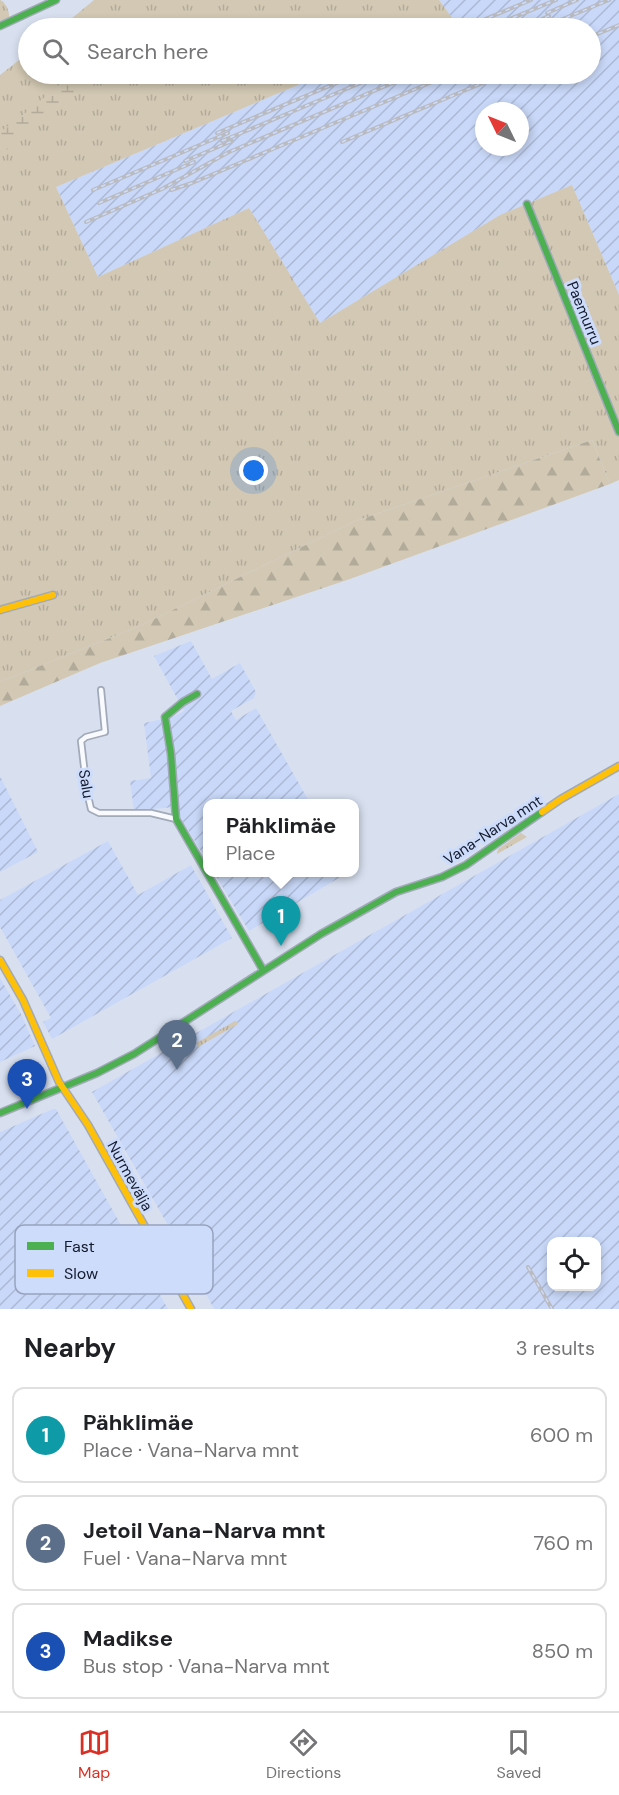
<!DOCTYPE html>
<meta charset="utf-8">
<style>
:root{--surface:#fff;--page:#f6f6f6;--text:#202124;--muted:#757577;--line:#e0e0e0;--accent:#d93025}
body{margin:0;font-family:"DM Sans",sans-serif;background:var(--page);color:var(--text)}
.controls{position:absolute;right:18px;bottom:18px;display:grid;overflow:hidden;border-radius:12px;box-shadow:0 3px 9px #0003}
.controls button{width:54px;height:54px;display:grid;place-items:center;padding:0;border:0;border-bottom:2px solid var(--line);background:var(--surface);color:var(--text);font:30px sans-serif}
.compass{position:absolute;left:475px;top:102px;width:54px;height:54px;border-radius:50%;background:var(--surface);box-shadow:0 3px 9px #0003;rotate:313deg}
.you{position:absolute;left:254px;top:471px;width:21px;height:21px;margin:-15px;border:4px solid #fff;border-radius:50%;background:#1a73e8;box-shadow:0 0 0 9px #1a73e833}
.badge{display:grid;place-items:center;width:39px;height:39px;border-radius:50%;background:var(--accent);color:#fff;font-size:20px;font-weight:700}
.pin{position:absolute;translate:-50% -50px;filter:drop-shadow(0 2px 3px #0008)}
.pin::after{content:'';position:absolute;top:32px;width:21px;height:18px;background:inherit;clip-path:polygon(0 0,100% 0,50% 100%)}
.popup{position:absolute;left:203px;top:799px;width:156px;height:78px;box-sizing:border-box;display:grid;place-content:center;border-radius:12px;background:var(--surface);filter:drop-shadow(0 2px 4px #0005);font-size:20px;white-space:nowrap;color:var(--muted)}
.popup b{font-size:22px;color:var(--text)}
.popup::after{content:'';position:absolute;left:50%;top:100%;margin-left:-12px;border:12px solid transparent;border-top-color:var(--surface)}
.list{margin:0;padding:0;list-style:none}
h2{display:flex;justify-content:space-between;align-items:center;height:78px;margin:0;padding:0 24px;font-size:26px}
h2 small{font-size:20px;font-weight:400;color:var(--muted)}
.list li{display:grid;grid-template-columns:39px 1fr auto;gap:18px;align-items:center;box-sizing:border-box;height:96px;margin:0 12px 12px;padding:0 12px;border:2px solid var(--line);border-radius:12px}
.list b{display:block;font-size:22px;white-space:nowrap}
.list p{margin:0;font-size:20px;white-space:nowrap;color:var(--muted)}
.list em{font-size:20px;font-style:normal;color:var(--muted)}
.icon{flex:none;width:33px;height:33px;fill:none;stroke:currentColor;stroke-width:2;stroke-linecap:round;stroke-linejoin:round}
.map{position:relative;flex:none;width:619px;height:1309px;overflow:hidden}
.search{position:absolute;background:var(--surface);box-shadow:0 3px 9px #0003;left:18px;right:18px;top:18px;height:66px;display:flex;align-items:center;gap:15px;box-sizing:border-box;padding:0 21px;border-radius:33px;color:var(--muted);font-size:22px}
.sheet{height:402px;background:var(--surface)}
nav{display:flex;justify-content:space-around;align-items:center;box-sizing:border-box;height:84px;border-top:2px solid var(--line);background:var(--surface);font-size:16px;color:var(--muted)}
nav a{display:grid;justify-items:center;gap:3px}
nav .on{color:var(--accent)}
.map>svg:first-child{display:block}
.industrial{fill:url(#industrial-furrows);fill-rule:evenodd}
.grass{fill:url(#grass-tufts)}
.forest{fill:url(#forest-firs)}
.wetland{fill:url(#wetland-marsh)}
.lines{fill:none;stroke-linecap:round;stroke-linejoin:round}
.street-casing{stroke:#a2a9b9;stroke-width:8}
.fast-casing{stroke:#a2a9b9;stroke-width:9}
.slow-casing{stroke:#a2a9b9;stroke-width:9}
.street{stroke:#f9fafd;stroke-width:4.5}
.fast{stroke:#4caf50;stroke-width:6}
.slow{stroke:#ffc107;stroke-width:6}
.rail-casing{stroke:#b9bbc0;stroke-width:4}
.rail{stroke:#cedcfb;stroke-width:1.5;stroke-dasharray:4.5;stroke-linecap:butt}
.labels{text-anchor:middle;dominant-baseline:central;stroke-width:6;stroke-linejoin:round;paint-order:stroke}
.street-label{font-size:15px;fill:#121a2c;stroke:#cedcfb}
.key{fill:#cedcfb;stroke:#96a2bd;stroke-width:1.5}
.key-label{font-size:16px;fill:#121a2c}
</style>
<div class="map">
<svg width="619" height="1309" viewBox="0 0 619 1309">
<defs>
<pattern id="industrial-furrows" width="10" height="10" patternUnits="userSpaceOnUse" patternTransform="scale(1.5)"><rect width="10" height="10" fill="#c9d8f8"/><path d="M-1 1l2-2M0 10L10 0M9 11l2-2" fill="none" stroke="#acb9d5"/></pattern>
<pattern id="grass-tufts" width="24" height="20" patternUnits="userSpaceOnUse" patternTransform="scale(1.5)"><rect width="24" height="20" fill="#d2c8b3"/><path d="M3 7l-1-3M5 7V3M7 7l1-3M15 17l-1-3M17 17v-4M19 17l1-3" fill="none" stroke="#b3ab9a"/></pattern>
<pattern id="forest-firs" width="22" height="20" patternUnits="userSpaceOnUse" patternTransform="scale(1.5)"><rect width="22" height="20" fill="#d2c8b3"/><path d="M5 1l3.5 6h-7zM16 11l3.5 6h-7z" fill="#b3ab9a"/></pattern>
<pattern id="wetland-marsh" width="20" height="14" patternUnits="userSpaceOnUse" patternTransform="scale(1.5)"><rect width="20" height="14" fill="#d2c8b3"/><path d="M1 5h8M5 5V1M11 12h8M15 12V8" fill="none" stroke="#b3ab9a"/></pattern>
</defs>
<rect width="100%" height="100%" fill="#d8e0f0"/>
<!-- industrial -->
<path class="industrial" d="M439,0H619V295L572,185L500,215L320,323L249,208L98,277L56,187L324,74H590V28H430L453,19ZM484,111H520V147H484Z
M191,641L212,679L240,663L256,692L254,698L231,711L236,720L256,708L310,803L208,804L207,861L174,807L134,811L130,781L151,778L144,723L172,717L184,711L154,656Z
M0,776L38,852L0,872Z
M619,794V1309H214L190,1264L92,1092ZM552,1242H596V1286H552Z
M108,841L138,895L191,865L232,938L52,1039L43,1022L51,1018L0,927V900Z
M349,872L249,931L214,873V872Z
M0,978L21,1014L35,1046L0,1062Z
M53,1109H56L168,1309H0V1132Z"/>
<!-- grass -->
<path class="grass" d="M0,0C5,1 10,12 9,17L0,21Z
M94,0H439L453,19L430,28H60Z
M28,53V74H324L56,187L98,277L249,208L320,323L500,215L572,185L619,295V480L610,484L592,440L353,522L140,626L0,682V75Z
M521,833L527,837L497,854L498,849Z
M235,1021L238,1022V1024L198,1047L196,1043Z"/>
<!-- forest -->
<path class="forest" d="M592,440L610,484L350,579L100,663L0,706V682L140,626L353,522Z"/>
<!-- wetland -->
<path class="wetland" d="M72,74H99L56,111L0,155V132L32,108Z"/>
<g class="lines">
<!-- street casing -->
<g class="street-casing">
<path id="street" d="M101,690L105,732L86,737L81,741L87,792L91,809L99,813H151L176,819"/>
</g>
<!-- fast casing -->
<g class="fast-casing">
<path id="fast" d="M0,26L56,0
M527,204L619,432
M197,694L183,702L165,717L171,754L176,819L263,970
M0,1113L97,1073L134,1054L321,934L396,892L442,877L466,865L542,812"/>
</g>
<!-- slow casing -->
<g class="slow-casing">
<path id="slow" d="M0,610L53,595
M542,812L561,799L619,766
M0,960L23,1000L59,1082L88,1125L191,1309"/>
</g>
<!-- street -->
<use href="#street" class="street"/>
<!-- fast -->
<use href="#fast" class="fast"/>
<!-- slow -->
<use href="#slow" class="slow"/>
<!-- rail casing -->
<g class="rail-casing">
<path id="rail" d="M547,13L577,0
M464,28L531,0
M488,28L556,0
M520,28L549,16
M541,28L609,0
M590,37L619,25
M217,133L358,74
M222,141L382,74
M342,142L504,74
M185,161L232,141
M93,190L228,133
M171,190L192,183L451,74
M99,203L194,162
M86,222L162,189L229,152L414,74
M528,1267L552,1309"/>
</g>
<!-- rail -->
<use href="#rail" class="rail"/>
</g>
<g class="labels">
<!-- street labels -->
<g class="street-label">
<text transform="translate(584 313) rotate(68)">Paemurru</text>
<text transform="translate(86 784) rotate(81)">Salu</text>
<text transform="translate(493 830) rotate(-33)">Vana-Narva mnt</text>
<text transform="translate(130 1176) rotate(61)">Nurmevälja</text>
</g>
</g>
<!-- legend -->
<rect x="15" y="1225" width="198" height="69" rx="9" class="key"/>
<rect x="27" y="1242" width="27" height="8" fill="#4caf50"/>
<rect x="27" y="1269" width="27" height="8" fill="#ffc107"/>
<g class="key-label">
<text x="64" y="1252">Fast</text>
<text x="64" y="1279">Slow</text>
</g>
</svg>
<div class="controls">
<button><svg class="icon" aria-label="locate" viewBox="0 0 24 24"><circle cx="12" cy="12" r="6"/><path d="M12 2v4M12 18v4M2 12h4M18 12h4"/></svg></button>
</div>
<svg class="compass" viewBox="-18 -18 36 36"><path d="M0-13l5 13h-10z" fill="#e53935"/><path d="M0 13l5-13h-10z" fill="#757577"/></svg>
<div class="you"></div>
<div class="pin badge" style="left:281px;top:946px;background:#0f9aa8">1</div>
<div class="popup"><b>Pähklimäe</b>Place</div>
<div class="pin badge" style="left:177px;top:1070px;background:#5c6f8a">2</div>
<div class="pin badge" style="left:27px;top:1109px;background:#1a4fb4">3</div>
<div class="search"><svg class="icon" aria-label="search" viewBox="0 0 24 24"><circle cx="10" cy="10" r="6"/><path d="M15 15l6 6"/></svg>Search here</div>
</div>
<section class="sheet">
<h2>Nearby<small>3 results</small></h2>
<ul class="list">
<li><span class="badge" style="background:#0f9aa8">1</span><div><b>Pähklimäe</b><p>Place · Vana-Narva mnt</p></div><em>600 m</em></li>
<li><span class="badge" style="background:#5c6f8a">2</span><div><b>Jetoil Vana-Narva mnt</b><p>Fuel · Vana-Narva mnt</p></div><em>760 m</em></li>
<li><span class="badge" style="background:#1a4fb4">3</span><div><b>Madikse</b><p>Bus stop · Vana-Narva mnt</p></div><em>850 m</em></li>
</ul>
</section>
<nav>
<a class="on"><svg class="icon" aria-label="map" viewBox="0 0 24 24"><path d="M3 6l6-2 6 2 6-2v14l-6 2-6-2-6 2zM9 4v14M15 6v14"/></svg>Map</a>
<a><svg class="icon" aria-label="directions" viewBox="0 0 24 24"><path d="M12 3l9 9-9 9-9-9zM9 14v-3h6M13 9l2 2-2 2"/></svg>Directions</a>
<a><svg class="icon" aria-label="saved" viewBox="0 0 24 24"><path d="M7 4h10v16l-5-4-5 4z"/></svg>Saved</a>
</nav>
